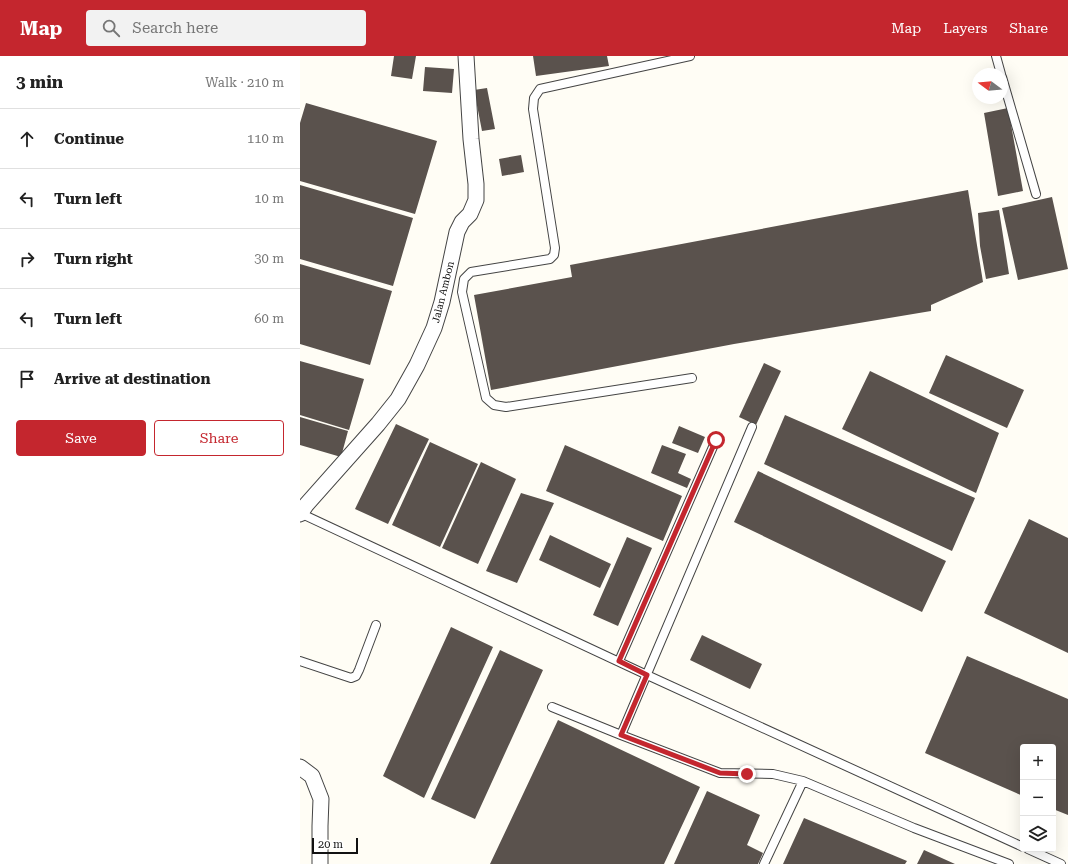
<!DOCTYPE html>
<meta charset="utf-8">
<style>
:root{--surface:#fff;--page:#f2f2f2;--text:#222;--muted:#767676;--line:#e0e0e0;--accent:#c4262e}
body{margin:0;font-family:"Roboto Serif",serif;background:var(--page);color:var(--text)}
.controls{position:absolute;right:12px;bottom:12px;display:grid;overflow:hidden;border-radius:4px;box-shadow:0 4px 16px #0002}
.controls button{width:36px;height:36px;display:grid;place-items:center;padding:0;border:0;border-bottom:1px solid var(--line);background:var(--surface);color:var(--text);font:20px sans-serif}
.compass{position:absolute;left:672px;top:12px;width:36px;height:36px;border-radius:50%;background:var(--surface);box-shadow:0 4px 16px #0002;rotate:286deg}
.scale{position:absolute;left:12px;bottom:10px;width:46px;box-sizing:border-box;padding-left:4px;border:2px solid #111;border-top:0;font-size:11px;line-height:14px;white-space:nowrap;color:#111;-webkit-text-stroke:3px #fff;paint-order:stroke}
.stop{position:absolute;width:12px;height:12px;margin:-9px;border:3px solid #c4262e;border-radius:50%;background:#fff}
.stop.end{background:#c4262e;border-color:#fff;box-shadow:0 1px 4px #0008}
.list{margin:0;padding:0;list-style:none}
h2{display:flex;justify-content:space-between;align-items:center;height:52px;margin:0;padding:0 16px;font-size:17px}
h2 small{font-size:13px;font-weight:400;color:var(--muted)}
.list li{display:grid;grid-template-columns:26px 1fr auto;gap:12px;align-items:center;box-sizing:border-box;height:60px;padding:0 16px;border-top:1px solid var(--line)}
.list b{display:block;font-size:15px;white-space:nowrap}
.list em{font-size:13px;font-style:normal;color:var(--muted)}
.actions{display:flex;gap:8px;padding:12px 16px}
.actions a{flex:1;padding:9px 0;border:1px solid var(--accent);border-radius:4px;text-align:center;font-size:14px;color:var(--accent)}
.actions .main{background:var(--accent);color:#fff}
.icon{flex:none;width:22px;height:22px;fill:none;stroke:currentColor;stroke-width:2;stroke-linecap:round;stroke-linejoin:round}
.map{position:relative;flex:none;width:768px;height:808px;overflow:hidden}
header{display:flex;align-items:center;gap:24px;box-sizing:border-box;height:56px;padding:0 20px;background:var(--accent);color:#fff}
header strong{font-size:19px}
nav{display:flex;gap:22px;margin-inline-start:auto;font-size:14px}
.search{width:280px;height:36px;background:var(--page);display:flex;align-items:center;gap:10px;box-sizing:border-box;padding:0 14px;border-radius:4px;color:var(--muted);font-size:15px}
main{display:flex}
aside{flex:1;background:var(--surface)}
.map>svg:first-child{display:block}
.building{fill:#5a524d}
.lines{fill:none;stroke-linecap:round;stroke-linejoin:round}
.lane-casing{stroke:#444;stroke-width:10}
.street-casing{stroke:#444;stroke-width:17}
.lane{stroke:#fff;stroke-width:8}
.street{stroke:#fff;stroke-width:15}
.route{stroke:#c4262e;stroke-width:5}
.labels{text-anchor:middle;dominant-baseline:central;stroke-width:4;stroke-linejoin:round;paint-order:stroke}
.street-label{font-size:10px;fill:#111;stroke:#fff}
</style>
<header>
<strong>Map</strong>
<div class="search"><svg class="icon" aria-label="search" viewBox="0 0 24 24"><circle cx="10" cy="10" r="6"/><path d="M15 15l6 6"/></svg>Search here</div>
<nav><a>Map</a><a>Layers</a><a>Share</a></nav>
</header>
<main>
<aside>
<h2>3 min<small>Walk · 210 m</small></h2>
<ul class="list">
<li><svg class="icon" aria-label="ahead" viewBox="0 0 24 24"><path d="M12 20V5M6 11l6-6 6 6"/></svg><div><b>Continue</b></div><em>110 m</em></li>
<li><svg class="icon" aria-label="left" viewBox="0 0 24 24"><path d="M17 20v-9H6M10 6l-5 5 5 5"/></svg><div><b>Turn left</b></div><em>10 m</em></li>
<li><svg class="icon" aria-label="right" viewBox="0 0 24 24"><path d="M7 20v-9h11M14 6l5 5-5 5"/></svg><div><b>Turn right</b></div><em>30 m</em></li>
<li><svg class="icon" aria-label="left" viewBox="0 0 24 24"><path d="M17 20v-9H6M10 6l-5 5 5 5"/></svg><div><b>Turn left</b></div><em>60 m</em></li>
<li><svg class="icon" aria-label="arrive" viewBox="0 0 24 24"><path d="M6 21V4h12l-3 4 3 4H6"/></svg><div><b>Arrive at destination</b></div></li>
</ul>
<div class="actions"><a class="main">Save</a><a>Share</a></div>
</aside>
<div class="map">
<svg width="768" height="808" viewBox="0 0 768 808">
<rect width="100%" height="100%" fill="#fffdf5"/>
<!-- building -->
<path class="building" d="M94,0H116L112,23L91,20Z
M233,0H307L309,10L236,20Z
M125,11L154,13L152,37L123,35Z
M187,32L195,73L182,75L174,34Z
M6,47L137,85L115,158L0,125V67Z
M708,52L723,135L698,140L684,57Z
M221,99L224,116L202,120L199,103Z
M0,129L113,162L93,230L0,203Z
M668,134L683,226L631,249V255L434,288L191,334L174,239L272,221L270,209Z
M752,141L768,213L718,224L702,152Z
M699,154L709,218L686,223L680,190L678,157Z
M0,208L92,235L70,309L0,288Z
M646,299L724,334L707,372L629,337Z
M0,305L64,323L49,374L0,359Z
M464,307L481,315L456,369L439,361Z
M570,315L699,377L676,437L542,373Z
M485,359L675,442L652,495L464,408Z
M0,361L48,375L41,401L0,389Z
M96,368L129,383L88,468L55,453Z
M379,370L405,381L398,397L372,387Z
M130,386L178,408L140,491L92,469Z
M265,389L382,440L363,485L246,435Z
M362,389L386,398L378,417L391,423L387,432L351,417Z
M181,406L216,423L178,508L142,492Z
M458,415L646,505L622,556L434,466Z
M221,437L254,447L217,527L186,515Z
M729,463L768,482V597L684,557Z
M250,479L311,508L300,532L239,504Z
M327,481L352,492L318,570L293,559Z
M151,571L193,591L124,742L83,720Z
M402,579L462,608L450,633L390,604Z
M200,594L243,614L175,763L131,743Z
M667,600L768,643V759L753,753V691H723V740L625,697Z
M258,664L400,731L364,808H190Z
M407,735L460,759L447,789L463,797L458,808H374Z
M504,762L607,805L605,808H483Z
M624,794L655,808H617Z"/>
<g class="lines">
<!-- lane casing -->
<g class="lane-casing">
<path id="lane" d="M390,0L240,33L234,42L233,53L255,192L254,199L250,203L171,216L164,223L162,236L186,342L194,349L206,351L392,322
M696,0L701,18
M702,21L736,138
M0,457L347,619L723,791
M0,605L51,622L56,620L59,614L76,569
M319,605L416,384
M252,651L321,679L452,371
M321,679L420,717L473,718L503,725L614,772L709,808
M728,793L761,808
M464,808L503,725"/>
</g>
<!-- street casing -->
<g class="street-casing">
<path id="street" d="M0,458L6,449L78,368L98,343L117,309L134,272L142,246L157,176L162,166L170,158L176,144V128L171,83L166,0
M0,711L12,720L21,743L20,770V808"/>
</g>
<!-- lane -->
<use href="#lane" class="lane"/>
<!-- street -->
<use href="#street" class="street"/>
</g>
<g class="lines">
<!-- route -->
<path class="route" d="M416,384L319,605L347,619L321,679L420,717L447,718"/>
</g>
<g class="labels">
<!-- street labels -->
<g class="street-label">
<text transform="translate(143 236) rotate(-76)">Jalan Ambon</text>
</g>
</g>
</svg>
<div class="controls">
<button>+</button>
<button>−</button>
<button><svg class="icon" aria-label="layers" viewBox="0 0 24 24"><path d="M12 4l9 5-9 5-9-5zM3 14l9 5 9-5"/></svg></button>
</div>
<svg class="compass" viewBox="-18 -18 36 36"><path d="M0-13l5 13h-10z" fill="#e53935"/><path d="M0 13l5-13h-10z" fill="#767676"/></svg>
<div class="scale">20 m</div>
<div class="stop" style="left:416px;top:384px"></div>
<div class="stop end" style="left:447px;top:718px"></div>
</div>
</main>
